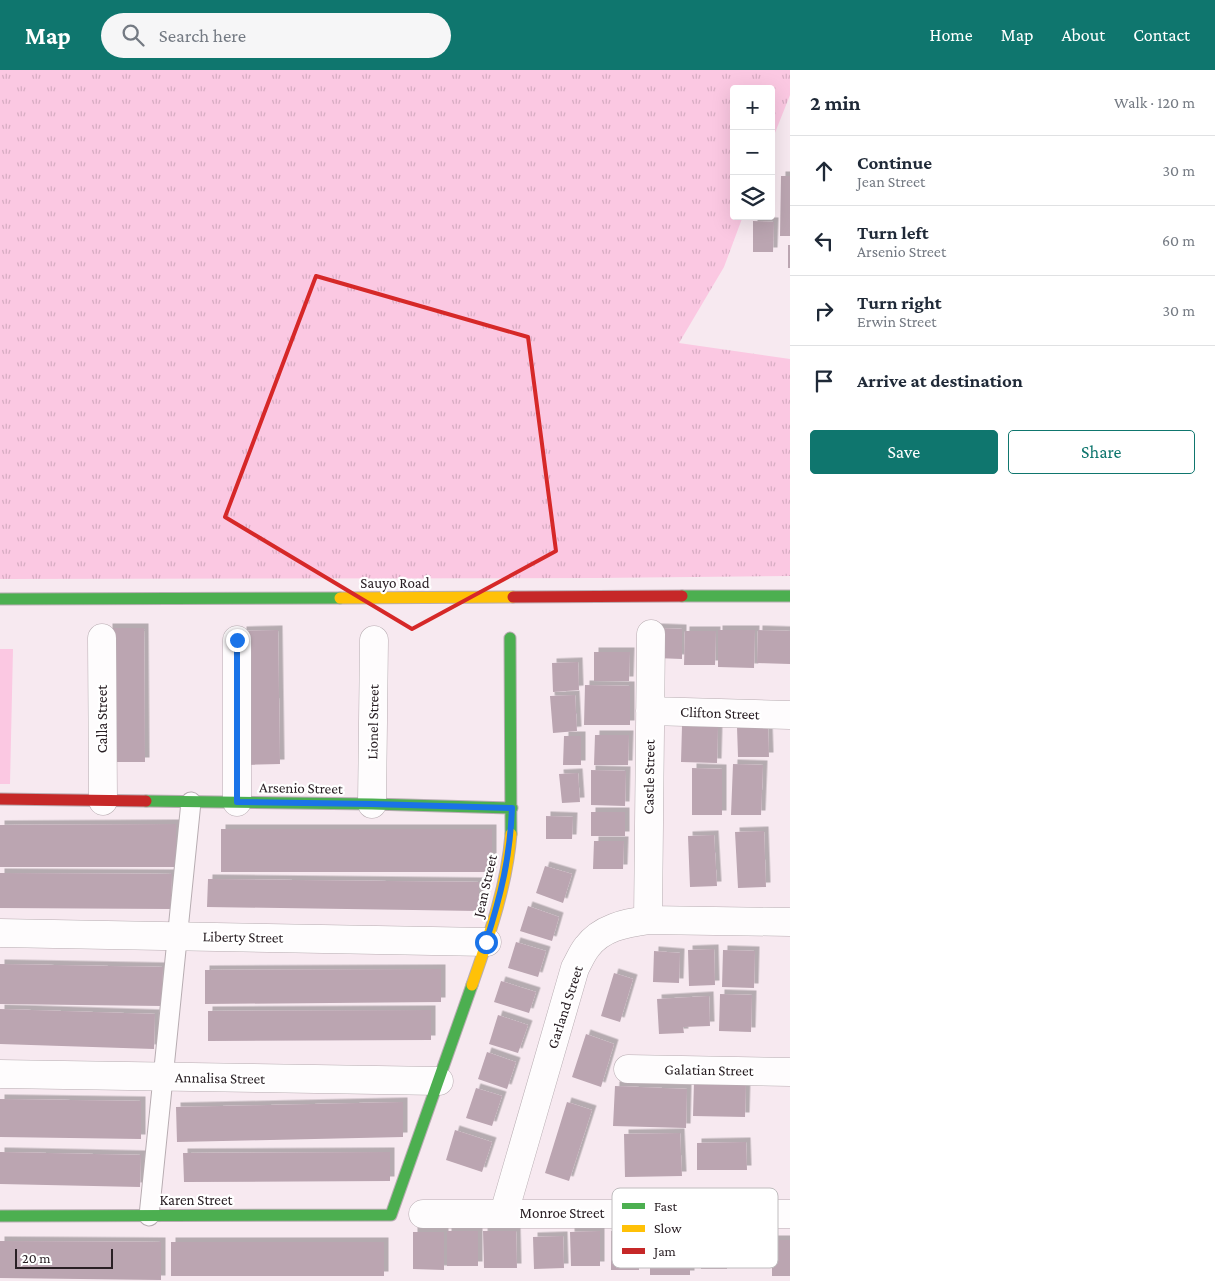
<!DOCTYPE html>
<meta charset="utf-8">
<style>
:root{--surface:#fff;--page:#f6f6f7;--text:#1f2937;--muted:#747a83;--line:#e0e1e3;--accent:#0f766e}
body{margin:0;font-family:"Crimson Pro",serif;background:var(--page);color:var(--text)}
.controls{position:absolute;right:15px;top:15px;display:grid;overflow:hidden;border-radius:5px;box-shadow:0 5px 20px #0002}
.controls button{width:45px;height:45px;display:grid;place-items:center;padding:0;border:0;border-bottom:1px solid var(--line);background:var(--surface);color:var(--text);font:25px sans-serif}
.scale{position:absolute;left:15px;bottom:12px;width:98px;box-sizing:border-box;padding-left:5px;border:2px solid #2a2025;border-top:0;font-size:14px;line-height:18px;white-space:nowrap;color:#2a2025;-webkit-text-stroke:4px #fff;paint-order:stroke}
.stop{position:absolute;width:15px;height:15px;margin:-11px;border:4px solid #1a73e8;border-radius:50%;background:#fff}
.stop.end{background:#1a73e8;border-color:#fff;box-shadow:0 1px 5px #0008}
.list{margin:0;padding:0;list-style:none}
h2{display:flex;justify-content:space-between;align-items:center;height:65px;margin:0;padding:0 20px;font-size:21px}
h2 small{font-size:16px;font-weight:400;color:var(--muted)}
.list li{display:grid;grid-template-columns:32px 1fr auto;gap:15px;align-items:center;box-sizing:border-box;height:70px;padding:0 20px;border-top:1px solid var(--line)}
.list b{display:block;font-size:19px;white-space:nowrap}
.list p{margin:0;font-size:16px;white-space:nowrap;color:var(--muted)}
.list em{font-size:16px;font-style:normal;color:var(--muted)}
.actions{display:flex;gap:10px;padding:15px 20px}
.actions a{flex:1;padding:11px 0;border:1px solid var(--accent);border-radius:5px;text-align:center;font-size:18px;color:var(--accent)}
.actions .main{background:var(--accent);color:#fff}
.icon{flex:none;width:28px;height:28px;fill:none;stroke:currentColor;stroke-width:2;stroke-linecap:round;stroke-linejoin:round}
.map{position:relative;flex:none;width:790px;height:1211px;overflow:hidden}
header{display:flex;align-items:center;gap:30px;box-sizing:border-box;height:70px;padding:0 25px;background:var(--accent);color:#fff}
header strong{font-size:24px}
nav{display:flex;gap:28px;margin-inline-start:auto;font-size:18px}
.search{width:350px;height:45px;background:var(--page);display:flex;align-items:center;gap:12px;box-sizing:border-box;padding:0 18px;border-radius:28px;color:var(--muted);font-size:19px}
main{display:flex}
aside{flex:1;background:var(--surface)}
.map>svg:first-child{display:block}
.grass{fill:url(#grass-tufts)}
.pitch{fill:#fbc8e2}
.building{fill:#bba5b1;filter:url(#shadow)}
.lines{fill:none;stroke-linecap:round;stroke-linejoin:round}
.lane-casing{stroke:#b7acb1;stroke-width:21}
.street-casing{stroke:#b7acb1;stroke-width:29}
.fast-casing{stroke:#b7acb1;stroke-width:13}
.slow-casing{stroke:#b7acb1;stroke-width:13}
.jam-casing{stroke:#b7acb1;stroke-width:13}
.lane{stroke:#fefcfd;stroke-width:19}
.street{stroke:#fefcfd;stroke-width:28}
.fast{stroke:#4caf50;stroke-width:11}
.slow{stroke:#ffc107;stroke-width:11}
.jam{stroke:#c62828;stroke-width:11}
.route{stroke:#1a73e8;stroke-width:6}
.marked{fill:none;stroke:#d62828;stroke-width:4;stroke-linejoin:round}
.labels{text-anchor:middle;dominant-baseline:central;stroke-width:4.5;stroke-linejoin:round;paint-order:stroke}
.street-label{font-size:15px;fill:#2a2025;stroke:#fff}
.key{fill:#fff;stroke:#bfbcbe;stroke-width:1}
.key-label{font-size:14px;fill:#2a2025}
</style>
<header>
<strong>Map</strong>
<div class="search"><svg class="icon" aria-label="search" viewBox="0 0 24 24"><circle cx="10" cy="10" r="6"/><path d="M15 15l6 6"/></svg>Search here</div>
<nav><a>Home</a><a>Map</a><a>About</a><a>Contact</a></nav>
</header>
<main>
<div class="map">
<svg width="790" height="1211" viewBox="0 0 790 1211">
<defs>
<pattern id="grass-tufts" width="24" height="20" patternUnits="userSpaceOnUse" patternTransform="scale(1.25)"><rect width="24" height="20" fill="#fbc8e2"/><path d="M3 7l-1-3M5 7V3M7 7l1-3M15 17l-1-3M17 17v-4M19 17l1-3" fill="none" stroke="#d7acc2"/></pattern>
<filter id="shadow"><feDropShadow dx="4.5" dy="-4.5" stdDeviation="0" flood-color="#0004"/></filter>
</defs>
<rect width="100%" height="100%" fill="#f7e9f0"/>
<!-- grass -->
<path class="grass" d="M0,0H790V25L771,73V19H734V146H743L724,197L679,273L790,289V506L597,508L0,509Z"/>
<!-- pitch -->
<path class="pitch" d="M0,579H13L10,714H0Z"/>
<!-- building -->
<path class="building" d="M781,106H790V166H780Z
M753,151L774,152L773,182H753Z
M788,175H790V198H788Z
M108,558H144L145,692H109Z
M656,558L682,559V589L656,588Z
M278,560L280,694L243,695L242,561Z
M718,560H755L754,598L718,597Z
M758,560L790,561V594L757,593Z
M685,561H716L715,595H684Z
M594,582H630L629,611H594Z
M578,592L579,620L553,622L552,593Z
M585,615L630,616V655H584Z
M575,625L577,661L553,663L550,626Z
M682,656L718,657L717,693L681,692Z
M737,657H768L769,687H738Z
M595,665H629L628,695H594Z
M564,666H581V695H563Z
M733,694L763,695L761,745H731Z
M692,698L722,699V745H692Z
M591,700L626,701L625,736L591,735Z
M578,703L580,732L562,733L559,704Z
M591,742H625V766H591Z
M546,746L573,747L572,769H546Z
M176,754V797H0V755Z
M221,759H492V802H221Z
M764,761L766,817L738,818L735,762Z
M714,765L717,816L690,817L688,766Z
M594,771H624L623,799H593Z
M545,796L572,804L563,833L536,823Z
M0,803L172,804L171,839L0,838Z
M208,809L479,812V841L207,837Z
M528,836L559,847L552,871L520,861Z
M516,872L546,881L538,907L508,898Z
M714,879L715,915L689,916L688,880Z
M723,880L755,881L754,918L722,917Z
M654,881L680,883L679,913L653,912Z
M0,894L163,897L162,936L0,934Z
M441,899V932L205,934V900Z
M614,903L633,909L620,952L601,946Z
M501,911L536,922L529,943L494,932Z
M720,924L752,925L751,962L719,961Z
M709,926L710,956L683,957L684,963L659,964L657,929Z
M0,939L155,944L154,979L0,974Z
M431,940V970L208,971V941Z
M498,945L528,955L518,983L489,974Z
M586,964L614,974L601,1017L572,1007Z
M487,982L516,992L507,1019L478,1009Z
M694,1012L746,1013L745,1047L693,1046Z
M615,1016L687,1019L686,1058L613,1056Z
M476,1018L502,1026L492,1056L466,1048Z
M0,1029L141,1031V1069L0,1067Z
M403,1032V1067L177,1072L176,1037Z
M567,1032L592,1040L569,1111L545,1103Z
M455,1060L492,1072L482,1102L446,1090Z
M680,1063L682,1106L625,1107L624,1064Z
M746,1072L747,1100H697V1073Z
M0,1082L141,1085L140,1117L0,1114Z
M390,1082V1111L184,1112L183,1083Z
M447,1161H478V1196H447Z
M483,1161H516L517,1198H484Z
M600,1161V1196H571L570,1162Z
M611,1161H638L639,1200H611Z
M690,1161V1205H650V1162Z
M700,1161H727V1199H701Z
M413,1162H444V1200L413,1199Z
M563,1166L564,1198L534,1199L533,1167Z
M772,1170H790V1206H772Z
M0,1171L161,1172V1210L0,1208Z
M171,1172H384V1206H171Z"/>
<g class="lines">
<!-- lane casing -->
<g class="lane-casing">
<path id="lane" d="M149,1146L191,732"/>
</g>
<!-- street casing -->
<g class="street-casing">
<path id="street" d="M102,568L103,731
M237,570V732
M650,641L790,645
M372,734L374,570
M648,850L651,564
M0,863L487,872
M628,999L790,1002
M0,1004L439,1011
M504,1143L575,898C579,891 582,883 587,877C601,858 625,853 648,850L790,852
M423,1144H790"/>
</g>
<!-- fast casing -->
<g class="fast-casing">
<path id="fast" d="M682,526H790
M0,529L340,528
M510,568L511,764
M146,731L372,734L512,738
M0,1146L391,1145L472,915"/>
</g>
<!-- slow casing -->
<g class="slow-casing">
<path id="slow" d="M340,528L513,527
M472,915C489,866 507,816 511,764"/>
</g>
<!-- jam casing -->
<g class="jam-casing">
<path id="jam" d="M513,527L682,526
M0,729L146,731"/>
</g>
<!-- lane -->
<use href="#lane" class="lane"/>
<!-- street -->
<use href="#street" class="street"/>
<!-- fast -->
<use href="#fast" class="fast"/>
<!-- slow -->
<use href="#slow" class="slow"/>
<!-- jam -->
<use href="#jam" class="jam"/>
</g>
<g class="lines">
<!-- route -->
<path class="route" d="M237,570V732L372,734L512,738C510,788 501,825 486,872"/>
</g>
<!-- marked area -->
<path class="marked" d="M316,206L528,267L556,481L412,559L225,447Z"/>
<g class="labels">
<!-- street labels -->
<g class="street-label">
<text x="395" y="513">Sauyo Road</text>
<text transform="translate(720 643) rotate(2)">Clifton Street</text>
<text transform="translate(102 649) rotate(-90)">Calla Street</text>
<text transform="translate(373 652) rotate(-89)">Lionel Street</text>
<text transform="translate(649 707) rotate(-89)">Castle Street</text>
<text transform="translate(301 718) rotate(1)">Arsenio Street</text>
<text transform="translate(485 816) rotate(-77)">Jean Street</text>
<text transform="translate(243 867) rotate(1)">Liberty Street</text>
<text transform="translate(565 937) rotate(-72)">Garland Street</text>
<text transform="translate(709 1000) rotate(1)">Galatian Street</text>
<text transform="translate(220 1008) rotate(1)">Annalisa Street</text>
<text x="196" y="1130">Karen Street</text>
<text x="562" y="1143">Monroe Street</text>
</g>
</g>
<!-- legend -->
<rect x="612" y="1118" width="166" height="80" rx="8" class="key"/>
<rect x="622" y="1133" width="23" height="6" fill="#4caf50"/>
<rect x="622" y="1155" width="23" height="7" fill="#ffc107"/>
<rect x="622" y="1178" width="23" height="6" fill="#c62828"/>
<g class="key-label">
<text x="654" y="1141">Fast</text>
<text x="654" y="1163">Slow</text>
<text x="654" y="1186">Jam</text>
</g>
</svg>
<div class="controls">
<button>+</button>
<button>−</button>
<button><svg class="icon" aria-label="layers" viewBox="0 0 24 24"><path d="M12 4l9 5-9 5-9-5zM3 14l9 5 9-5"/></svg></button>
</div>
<div class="scale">20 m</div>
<div class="stop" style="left:486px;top:872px"></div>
<div class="stop end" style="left:237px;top:570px"></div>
</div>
<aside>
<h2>2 min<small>Walk · 120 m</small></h2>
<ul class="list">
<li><svg class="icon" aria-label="ahead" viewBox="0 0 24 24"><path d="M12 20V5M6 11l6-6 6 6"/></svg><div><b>Continue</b><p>Jean Street</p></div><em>30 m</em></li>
<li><svg class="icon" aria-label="left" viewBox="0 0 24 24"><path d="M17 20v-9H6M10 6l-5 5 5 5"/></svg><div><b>Turn left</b><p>Arsenio Street</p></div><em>60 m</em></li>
<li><svg class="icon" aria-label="right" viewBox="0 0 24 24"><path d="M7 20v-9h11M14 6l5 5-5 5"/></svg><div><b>Turn right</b><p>Erwin Street</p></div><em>30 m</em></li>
<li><svg class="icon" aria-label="arrive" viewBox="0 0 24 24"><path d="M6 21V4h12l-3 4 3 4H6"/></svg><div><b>Arrive at destination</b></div></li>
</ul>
<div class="actions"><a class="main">Save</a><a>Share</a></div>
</aside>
</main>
